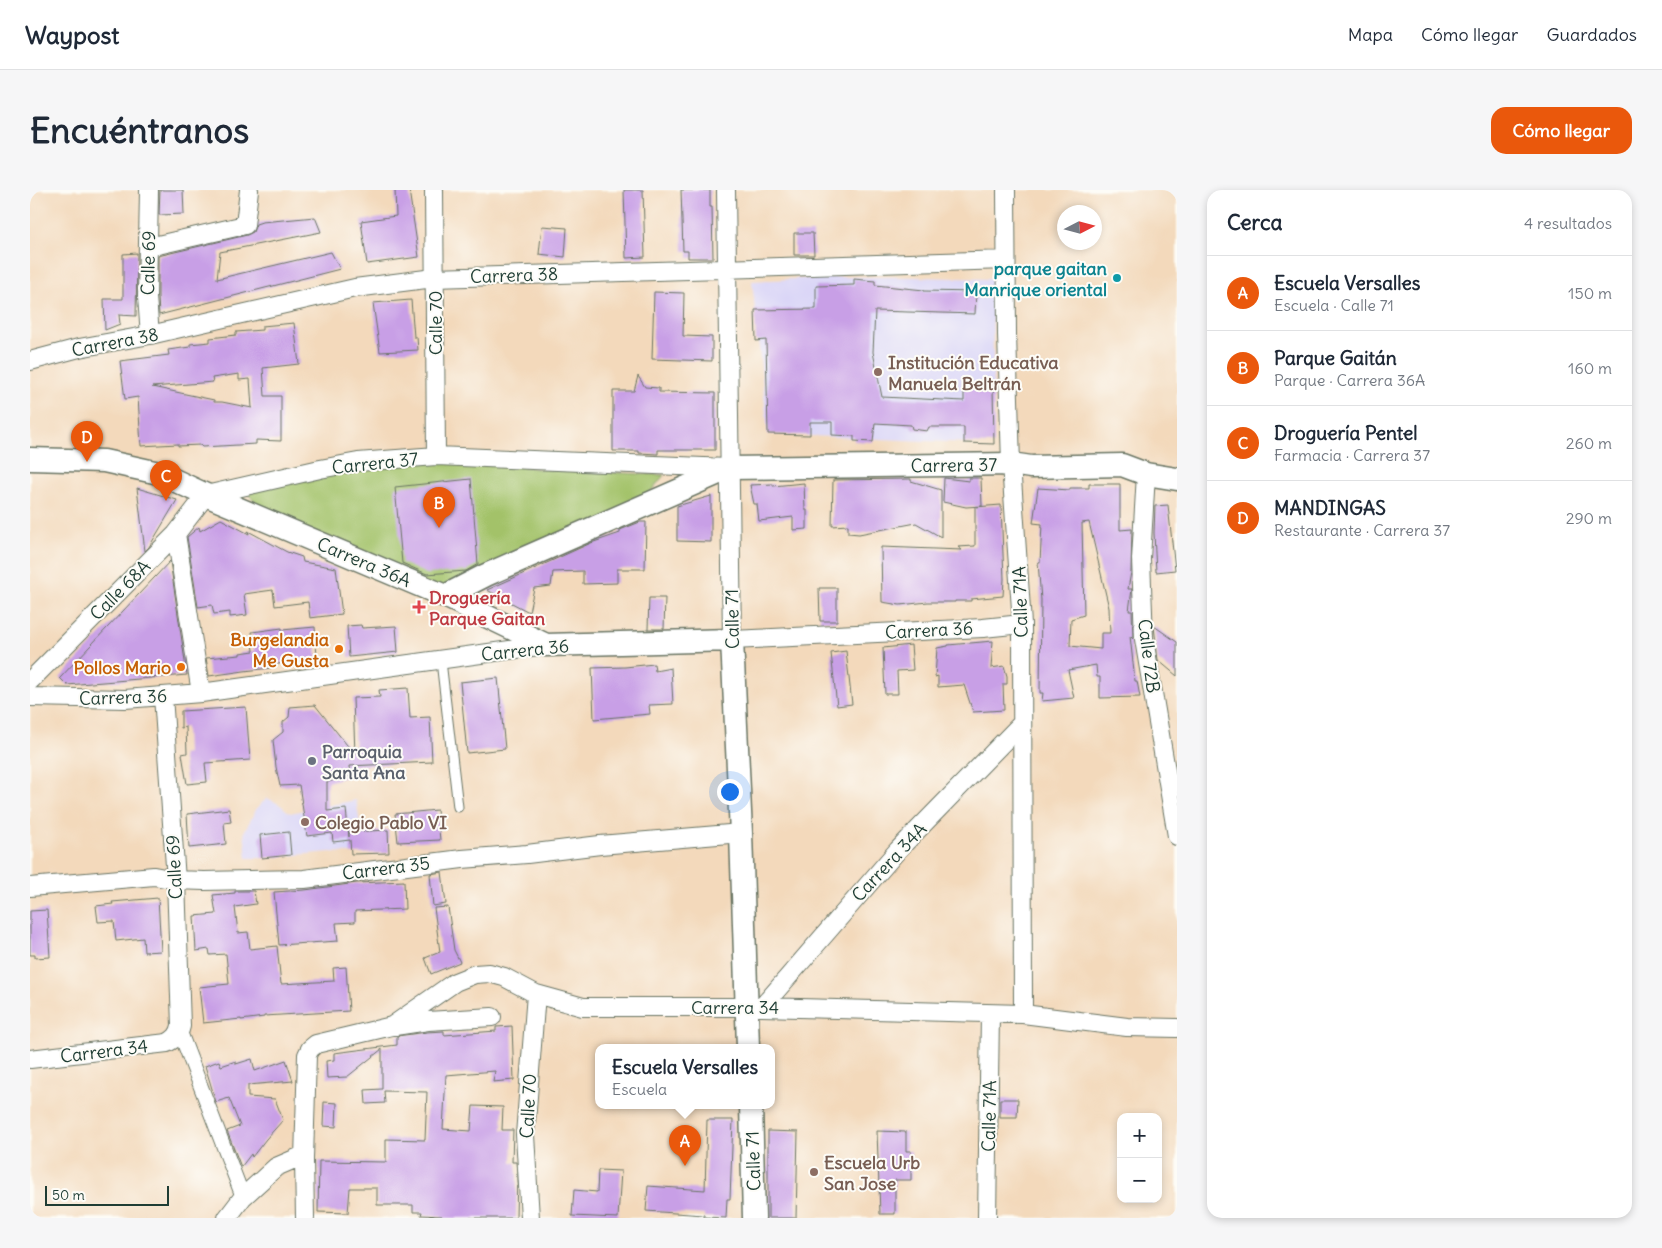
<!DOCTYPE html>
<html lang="es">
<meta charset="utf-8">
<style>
:root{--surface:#fff;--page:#f6f6f7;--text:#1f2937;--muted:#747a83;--line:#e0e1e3;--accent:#ea580c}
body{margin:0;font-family:Delius,sans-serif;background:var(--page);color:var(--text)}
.controls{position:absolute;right:15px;bottom:15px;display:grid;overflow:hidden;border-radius:10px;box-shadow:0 2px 8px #0003}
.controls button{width:45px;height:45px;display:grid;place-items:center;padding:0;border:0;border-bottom:1px solid var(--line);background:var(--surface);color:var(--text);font:25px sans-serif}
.compass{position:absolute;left:1027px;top:15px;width:45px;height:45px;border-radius:50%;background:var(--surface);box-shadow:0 2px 8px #0003;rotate:84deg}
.scale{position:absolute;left:15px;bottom:12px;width:124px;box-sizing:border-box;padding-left:5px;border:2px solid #1f3d34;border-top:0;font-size:14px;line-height:18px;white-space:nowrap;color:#1f3d34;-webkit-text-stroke:4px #fdfcf7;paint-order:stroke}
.you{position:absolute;left:699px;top:601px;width:18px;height:18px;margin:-12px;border:4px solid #fff;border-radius:50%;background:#1a73e8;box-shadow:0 0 0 8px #1a73e833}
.badge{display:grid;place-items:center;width:32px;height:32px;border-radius:50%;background:var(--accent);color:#fff;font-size:16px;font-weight:700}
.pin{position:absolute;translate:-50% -41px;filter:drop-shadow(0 1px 2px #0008)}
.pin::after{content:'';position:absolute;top:26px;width:18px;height:15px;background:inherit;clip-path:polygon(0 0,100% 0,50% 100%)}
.popup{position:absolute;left:565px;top:854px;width:180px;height:65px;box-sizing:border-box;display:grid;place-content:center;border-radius:10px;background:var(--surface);filter:drop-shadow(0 1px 4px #0005);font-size:16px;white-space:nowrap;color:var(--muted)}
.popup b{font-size:19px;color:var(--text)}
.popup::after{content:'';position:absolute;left:50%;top:100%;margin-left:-10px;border:10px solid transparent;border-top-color:var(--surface)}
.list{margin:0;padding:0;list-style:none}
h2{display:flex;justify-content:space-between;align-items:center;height:65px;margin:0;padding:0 20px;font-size:21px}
h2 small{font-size:16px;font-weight:400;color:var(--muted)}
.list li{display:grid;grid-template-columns:32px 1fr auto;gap:15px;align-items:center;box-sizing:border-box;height:75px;padding:0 20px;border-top:1px solid var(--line)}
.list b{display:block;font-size:19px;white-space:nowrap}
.list p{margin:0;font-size:16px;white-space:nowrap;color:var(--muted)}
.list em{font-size:16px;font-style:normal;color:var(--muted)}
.map{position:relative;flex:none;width:1147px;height:1028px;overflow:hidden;border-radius:15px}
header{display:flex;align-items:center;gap:30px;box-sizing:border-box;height:70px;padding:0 25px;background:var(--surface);border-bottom:1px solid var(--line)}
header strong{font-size:24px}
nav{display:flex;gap:28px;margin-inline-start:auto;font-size:18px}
.intro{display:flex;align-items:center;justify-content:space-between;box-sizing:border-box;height:120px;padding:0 30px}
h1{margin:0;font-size:35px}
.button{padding:12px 22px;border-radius:15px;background:var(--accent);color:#fff;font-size:18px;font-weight:700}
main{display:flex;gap:30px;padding:0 30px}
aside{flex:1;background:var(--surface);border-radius:15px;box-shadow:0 2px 8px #0003}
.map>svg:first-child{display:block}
.built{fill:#dad6f7}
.green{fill:#a3c269;stroke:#61804e}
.building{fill:#c89fe6;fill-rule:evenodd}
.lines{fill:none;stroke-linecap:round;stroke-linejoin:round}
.service-casing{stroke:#697463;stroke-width:11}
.pedestrian-casing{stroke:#697463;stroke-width:16}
.minor-casing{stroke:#697463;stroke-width:20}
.tertiary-casing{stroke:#697463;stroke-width:25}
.service{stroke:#fff;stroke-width:9}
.pedestrian{stroke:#fff;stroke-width:14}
.minor{stroke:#fff;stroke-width:18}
.tertiary{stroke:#fff;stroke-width:22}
.culture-dot{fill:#0f9aa8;stroke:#fdfcf7;stroke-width:2}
.education-dot{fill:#8d6e63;stroke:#fdfcf7;stroke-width:2}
.health-dot{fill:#e0444e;stroke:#fdfcf7;stroke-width:2}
.food-dot{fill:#e8710a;stroke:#fdfcf7;stroke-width:2}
.worship-dot{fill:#6b7280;stroke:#fdfcf7;stroke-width:2}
.labels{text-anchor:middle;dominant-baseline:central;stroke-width:4;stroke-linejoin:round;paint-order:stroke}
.street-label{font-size:18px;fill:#1f3d34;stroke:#fdfcf7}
.culture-label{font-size:18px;font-weight:bold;fill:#0d838f;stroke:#fdfcf7;text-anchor:end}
.education-label{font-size:18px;font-weight:bold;fill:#785e54;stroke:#fdfcf7;text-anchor:start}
.health-label{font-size:18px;font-weight:bold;fill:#be3a42;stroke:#fdfcf7;text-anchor:start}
.food-label{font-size:18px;font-weight:bold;fill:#c56008;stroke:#fdfcf7;text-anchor:end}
.worship-label{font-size:18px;font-weight:bold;fill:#5b616d;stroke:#fdfcf7;text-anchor:start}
</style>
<header>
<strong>Waypost</strong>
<nav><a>Mapa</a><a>Cómo llegar</a><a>Guardados</a></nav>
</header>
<div class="intro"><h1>Encuéntranos</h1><a class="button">Cómo llegar</a></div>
<main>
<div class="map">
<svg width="1147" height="1028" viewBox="0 0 1147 1028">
<rect width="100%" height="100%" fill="#fdfcf7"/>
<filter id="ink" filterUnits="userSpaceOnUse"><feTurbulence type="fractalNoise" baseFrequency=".02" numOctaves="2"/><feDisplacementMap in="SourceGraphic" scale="10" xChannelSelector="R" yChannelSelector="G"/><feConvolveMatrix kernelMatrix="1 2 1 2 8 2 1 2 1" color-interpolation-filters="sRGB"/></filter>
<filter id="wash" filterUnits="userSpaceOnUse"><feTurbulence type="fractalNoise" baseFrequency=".0096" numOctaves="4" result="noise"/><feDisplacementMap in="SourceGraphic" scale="20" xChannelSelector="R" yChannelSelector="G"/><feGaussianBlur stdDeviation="1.12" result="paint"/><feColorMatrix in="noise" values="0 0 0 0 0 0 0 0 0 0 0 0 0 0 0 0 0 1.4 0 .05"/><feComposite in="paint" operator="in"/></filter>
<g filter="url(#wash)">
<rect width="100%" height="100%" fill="#f3d9bb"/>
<!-- built -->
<path class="built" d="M806,87H884L962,89L964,254L738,244L722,91Z
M237,608L249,614L260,623L326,610L335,664L300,662L232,668H217L214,642L227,618Z"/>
<!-- green -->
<path class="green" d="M429,267L509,279L634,285L607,319L415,406L249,336L217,303L290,279Z"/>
<g id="blocks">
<!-- building -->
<path class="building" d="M130,0H153L154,24L129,25Z
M365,0H379L389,67L337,74L331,31L366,26Z
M594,0H613L615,67L596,68Z
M651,0H680V17H682L683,68H658V61H653Z
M285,27L291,42L190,62L187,89L301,62L310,79L129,125L128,107V66L217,45L223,42L226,34L232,32Z
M512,36L537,38L535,67L509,64Z
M764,43H783L784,65H764Z
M107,63L106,126L89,125L90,134L75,140L74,109H93V64Z
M824,89L845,91V95L894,100V101L946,102L945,124L845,121L843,162L852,207L934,211V197H963L964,254L934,253V237H899L897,241L882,239L881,235L845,233L843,252L824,251V246L802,245V232H780V245L738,244L736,150L726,151L725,120L786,119V96L824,95Z
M624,102L654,103L653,146L682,147V171L622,169Z
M381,110L384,147H387L388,160L350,162L343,113Z
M264,133L269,174L233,178L235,206H251V251L226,250V254L172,257L170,255L148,256V254L111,256L108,207L95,209L90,171L139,165L138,160L160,157V154L180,152V148L206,145V142L232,140V136ZM209,184V190L220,189L222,218L192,212H184V210L122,197L183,192L182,188Z
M608,186L615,197L629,198V202L685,203V260H628V264L609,263V261H583V201H604Z
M914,288L939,291V288H951L952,316L936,317L913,312Z
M441,289L448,374L436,381L397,384L372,373L365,297Z
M881,289V291L911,300V347L886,333L829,344L818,343V335L802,336L803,290Z
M774,293L775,320H777V339L763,340V327L729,331L727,314H724L720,295L743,294V296Z
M1059,294H1090V340L1102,339L1101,382L1098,399H1102L1099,421H1102L1103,449L1100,446L1105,491H1107L1110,507L1070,508V487H1067L1066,475L1038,480L1044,508L1012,511L1013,503H1010L1011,410L1008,372H1010L1012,334L1003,333L1008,298L1040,300V298H1059ZM1059,332L1079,418L1080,443H1071V459L1040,456L1041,429L1054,425L1052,333Z
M107,298L147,310L119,357L115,361Z
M681,306V352L647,351V316Z
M971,315L974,389L973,406L941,409V411H925V412H898L870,415L852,412L851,357L932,360L928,357L945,356V317Z
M1138,315L1145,380L1126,382L1124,343L1125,316Z
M191,329L219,344L218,341L257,362L272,367L273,372L306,378L312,424L280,428L278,412L245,416L243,400L214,404L217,425L200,427V422L184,424L182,415L168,417L157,347L169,337L170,341Z
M610,332H616L615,379H587V393L553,394V381L523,382L521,396L504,398L499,422L457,400L561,353L590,343V340Z
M140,371L157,485L37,495L30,488Z
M789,398H807V431H790Z
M619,408H635L634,439H618Z
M331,435L332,438L366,436L368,462L319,467L317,436Z
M1124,436L1147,452V486L1128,470Z
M285,437L287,468L242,475L241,478L214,481L179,486L176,468L210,465V463L224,461L222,442L252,438V440Z
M963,451L961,478L974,476L977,486V494H973L974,520L943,522L934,495L908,497V486L905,487L907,458L918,456V455Z
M881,455L883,480L867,481L868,504H855L853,458Z
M816,461L822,514L807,516L801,463Z
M624,474L625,481L641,478L643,514L619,515L620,524L564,529L562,478L595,477Z
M468,488L475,559L437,563L430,492Z
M378,498L380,528L400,527L402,572L319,576L320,586L297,592V621L316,619L319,647V642L358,640L359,663L321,664L320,650L303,652L302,643L277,646L269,595L250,596L246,577L243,550L253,542V532L259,527L260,517L285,515L325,565L323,508L350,507L349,500Z
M216,517L220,570L175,573L177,592L157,594L152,564L157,563L156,537L151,538V521Z
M199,619L201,632L194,633L196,654L159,658L157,624Z
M407,620L410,650L368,652L365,624Z
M259,642L261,665L232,668L230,645Z
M412,682L416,714L403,716L400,684Z
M374,691L375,719L325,721V732L306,733L308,751L249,755L244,702L275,700L327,693Z
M205,701H224L226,714L205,717L208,743L218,742L220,759L247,756L251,794L304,791L303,778L316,777L319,821L234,826V827L211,830V829L173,833L169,797L199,794L196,764L180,765L179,759L166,761L164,726L186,724L183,705L205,703Z
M128,708L131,761L114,762L113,748L86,751L84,731L68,732L66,716L83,714L82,712Z
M418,717L424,760L430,772L401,784L395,768L410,762L404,718Z
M17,720L20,767L5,768V765H0V721Z
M482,836L484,890L463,892L465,881L416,885L413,939L441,941L443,916L473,917L472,940H483L482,972H486L487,984L486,1028H411L412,1026L391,1025L392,1022H383V1015H347V998H320L318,1023L288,1022L289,971L356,972V949L395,950L397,902L354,901L355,913L336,914L335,900L352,899V859L317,887L297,888L296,871L304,870V863L367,855V846L397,842L414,841V845L466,841V837Z
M222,869L225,881L256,870L263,891L218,895V907L245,909L253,930L236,949L222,967L221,964L211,977L197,941L210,936L199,908L186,912L175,876L189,871L191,876L206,871V874Z
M970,909H988L987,927H970Z
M294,912L307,913L306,937L293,936Z
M677,930H703L700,1009H697L696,1028L674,1027V1025L616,1021L618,996L675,1000Z
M738,941L768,942L766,1028H738Z
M847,941L876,942V961H881V990H865V1024H850Z
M568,980L591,981L588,1028L542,1026L544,1000L567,1002Z"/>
</g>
</g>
<g filter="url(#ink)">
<use href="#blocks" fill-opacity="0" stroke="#697463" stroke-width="1"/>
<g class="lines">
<!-- service casing -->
<g class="service-casing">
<path id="service" d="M411,471L428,617"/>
</g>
<!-- pedestrian casing -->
<g class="pedestrian-casing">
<path id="pedestrian" d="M150,842L213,1007"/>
</g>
<!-- minor casing -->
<g class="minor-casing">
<path id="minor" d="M119,0L117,107L120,145
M404,0L406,266
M696,0L702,450L953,438L992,434
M976,0L977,144L981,274L992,434L993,824
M119,57L215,35L219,0
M0,171L49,158L120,145L325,98L404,88L976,70
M1116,284L1111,369L1114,449L1147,646
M146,344L171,503
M0,491L146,344L176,305L290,279L328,272L406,266L698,278
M0,507L95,509L171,503L516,455
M0,697L124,686L146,690L174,691L274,689L432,669L497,664L570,655L711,643
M732,817L868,660L991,534
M365,836L398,831L462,827
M0,869L137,853C145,849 149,845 151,836L146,690L133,506
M197,1028L213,1007L246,977L274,965
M275,1028L274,969L277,865L280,859L286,854L362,836L425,792L445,784L459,783L474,787L506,804L553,817H732L993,824L1097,837L1147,838
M500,1028L495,945L506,804
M957,1028L960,824"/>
</g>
<!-- tertiary casing -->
<g class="tertiary-casing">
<path id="tertiary" d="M0,269L74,271L129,283L176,305L415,406L516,455L702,450L711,643L718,857
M415,406L456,385L700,278L981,274L1001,277L1092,275L1116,284L1147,289
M721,915L724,1028"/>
</g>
<!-- service -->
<use href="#service" class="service"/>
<!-- pedestrian -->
<use href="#pedestrian" class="pedestrian"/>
<!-- minor -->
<use href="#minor" class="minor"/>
<!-- tertiary -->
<use href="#tertiary" class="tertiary"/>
</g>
</g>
<!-- markers -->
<circle class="culture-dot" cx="1087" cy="88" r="5"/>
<g class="education-dot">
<circle cx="848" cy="182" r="5"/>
<circle cx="275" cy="632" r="5"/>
<circle cx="784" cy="982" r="5"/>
</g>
<path class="health-dot" d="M386.5 409.5h5v5h5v5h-5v5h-5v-5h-5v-5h5z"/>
<g class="food-dot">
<circle cx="309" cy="459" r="5"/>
<circle cx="151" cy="477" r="5"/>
</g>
<circle class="worship-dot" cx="282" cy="571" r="5"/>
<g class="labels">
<!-- street labels -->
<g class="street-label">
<text transform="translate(118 73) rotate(-89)">Calle 69</text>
<text transform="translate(484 85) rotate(-2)">Carrera 38</text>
<text transform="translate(405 133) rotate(-90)">Calle 70</text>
<text transform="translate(85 152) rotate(-11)">Carrera 38</text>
<text transform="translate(345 273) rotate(-6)">Carrera 37</text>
<text transform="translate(924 275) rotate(-1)">Carrera 37</text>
<text transform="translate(334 372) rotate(23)">Carrera 36A</text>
<text transform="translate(90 400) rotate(-45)">Calle 68A</text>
<text transform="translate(990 412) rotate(-92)">Calle 71A</text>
<text transform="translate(702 429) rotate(-91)">Calle 71</text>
<text transform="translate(899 440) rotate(-3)">Carrera 36</text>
<text transform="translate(495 460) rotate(-6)">Carrera 36</text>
<text transform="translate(1119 466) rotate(83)">Calle 72B</text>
<text transform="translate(93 507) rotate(-2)">Carrera 36</text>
<text transform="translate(859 672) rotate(-47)">Carrera 34A</text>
<text transform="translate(144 677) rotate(-93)">Calle 69</text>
<text transform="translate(356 678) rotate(-7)">Carrera 35</text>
<text x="705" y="817">Carrera 34</text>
<text transform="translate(74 861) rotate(-7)">Carrera 34</text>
<text transform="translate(498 916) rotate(-87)">Calle 70</text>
<text transform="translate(959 926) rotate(-89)">Calle 71A</text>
<text transform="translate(723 971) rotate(-92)">Calle 71</text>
</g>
<!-- culture labels -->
<g class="culture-label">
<text x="1077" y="78">parque gaitan<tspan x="1077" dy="21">Manrique oriental</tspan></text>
</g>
<!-- education labels -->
<g class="education-label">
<text x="858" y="172">Institución Educativa<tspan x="858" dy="21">Manuela Beltrán</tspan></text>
<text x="285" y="632">Colegio Pablo VI</text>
<text x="794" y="972">Escuela Urb<tspan x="794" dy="21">San Jose</tspan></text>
</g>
<!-- health labels -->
<g class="health-label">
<text x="399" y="407">Droguería<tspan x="399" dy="21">Parque Gaitan</tspan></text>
</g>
<!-- food labels -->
<g class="food-label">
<text x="299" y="449">Burgelandia<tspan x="299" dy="21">Me Gusta</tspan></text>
<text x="141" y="477">Pollos Mario</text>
</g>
<!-- worship labels -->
<g class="worship-label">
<text x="292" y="561">Parroquia<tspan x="292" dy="21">Santa Ana</tspan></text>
</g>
</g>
</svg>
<div class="controls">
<button>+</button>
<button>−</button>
</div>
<svg class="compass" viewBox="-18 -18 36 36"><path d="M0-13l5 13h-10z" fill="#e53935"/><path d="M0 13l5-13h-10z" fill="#747a83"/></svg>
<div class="scale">50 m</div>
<div class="you"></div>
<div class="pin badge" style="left:655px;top:976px">A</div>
<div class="popup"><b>Escuela Versalles</b>Escuela</div>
<div class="pin badge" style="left:409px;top:338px">B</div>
<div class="pin badge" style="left:136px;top:311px">C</div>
<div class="pin badge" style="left:57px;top:272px">D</div>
</div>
<aside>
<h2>Cerca<small>4 resultados</small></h2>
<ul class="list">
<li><span class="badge">A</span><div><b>Escuela Versalles</b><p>Escuela · Calle 71</p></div><em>150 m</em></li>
<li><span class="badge">B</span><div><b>Parque Gaitán</b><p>Parque · Carrera 36A</p></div><em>160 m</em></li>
<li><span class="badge">C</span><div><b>Droguería Pentel</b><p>Farmacia · Carrera 37</p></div><em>260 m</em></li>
<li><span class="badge">D</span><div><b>MANDINGAS</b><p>Restaurante · Carrera 37</p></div><em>290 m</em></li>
</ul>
</aside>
</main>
